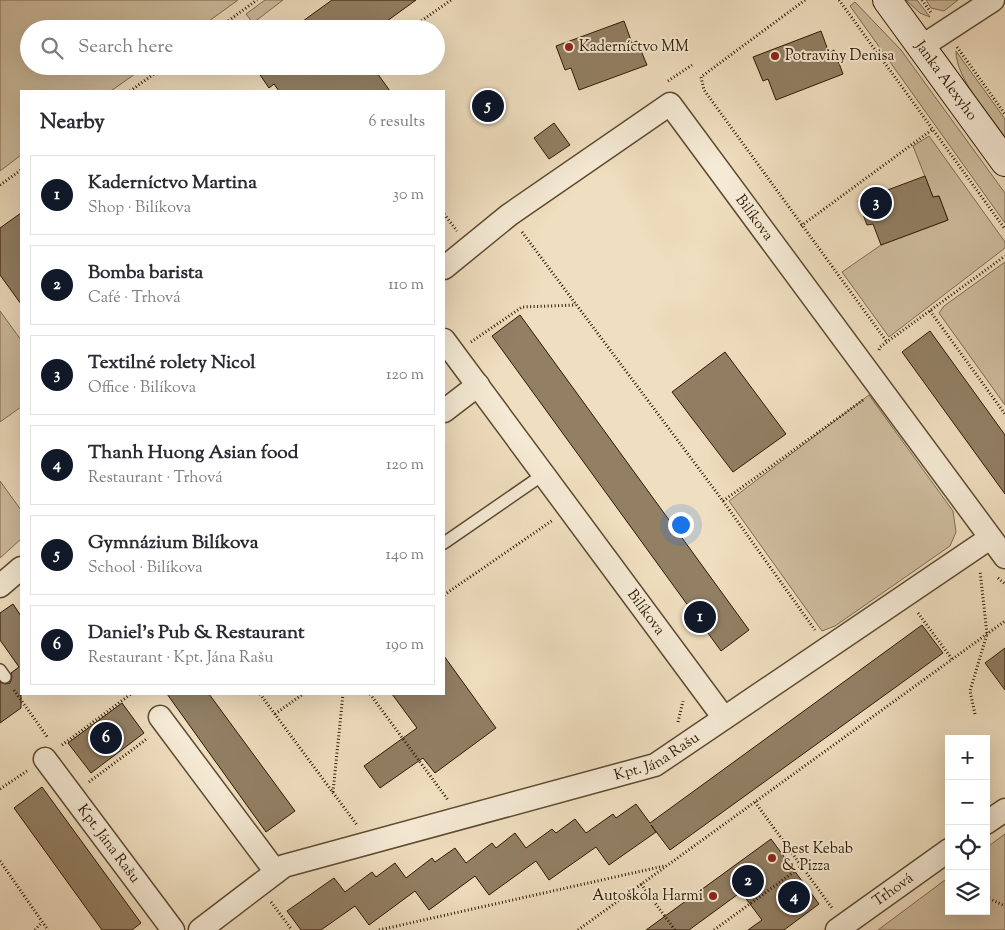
<!DOCTYPE html>
<meta charset="utf-8">
<style>
:root{--surface:#fff;--page:#f2f2f3;--text:#2b2b33;--muted:#7c7c81;--line:#e1e1e2;--accent:#111827}
body{margin:0;font-family:"Sorts Mill Goudy",serif;background:var(--page);color:var(--text)}
.controls{position:absolute;right:15px;bottom:15px;display:grid;overflow:hidden;border-radius:0px;box-shadow:0 5px 20px #0002}
.controls button{width:45px;height:45px;display:grid;place-items:center;padding:0;border:0;border-bottom:1px solid var(--line);background:var(--surface);color:var(--text);font:25px sans-serif}
.you{position:absolute;left:680px;top:524px;width:18px;height:18px;margin:-12px;border:4px solid #fff;border-radius:50%;background:#1a73e8;box-shadow:0 0 0 8px #1a73e833}
.badge{display:grid;place-items:center;width:32px;height:32px;border-radius:50%;background:var(--accent);color:#fff;font-size:16px;font-weight:700}
.pin{position:absolute;translate:-50% -50%;border:2px solid #fff;box-shadow:0 1px 5px #0006}
.list{margin:0;padding:0;list-style:none}
h2{display:flex;justify-content:space-between;align-items:center;height:65px;margin:0;padding:0 20px;font-size:21px}
h2 small{font-size:16px;font-weight:400;color:var(--muted)}
.list li{display:grid;grid-template-columns:32px 1fr auto;gap:15px;align-items:center;box-sizing:border-box;height:80px;margin:0 10px 10px;padding:0 10px;border:1px solid var(--line);border-radius:0px}
.list b{display:block;font-size:19px;white-space:nowrap}
.list p{margin:0;font-size:16px;white-space:nowrap;color:var(--muted)}
.list em{font-size:16px;font-style:normal;color:var(--muted)}
.icon{flex:none;width:28px;height:28px;fill:none;stroke:currentColor;stroke-width:2;stroke-linecap:round;stroke-linejoin:round}
.map{position:relative;flex:none;width:1005px;height:930px;overflow:hidden}
.search{position:absolute;background:var(--surface);box-shadow:0 5px 20px #0002;left:20px;top:20px;width:425px;height:55px;display:flex;align-items:center;gap:12px;box-sizing:border-box;padding:0 18px;border-radius:28px;color:var(--muted);font-size:19px}
.panel{position:absolute;background:var(--surface);box-shadow:0 5px 20px #0002;left:20px;top:90px;width:425px;height:605px;border-radius:0px}
.map>svg:first-child{display:block}
.green{fill:#cebd9f;stroke:#7e6b50}
.building{fill:#927f64;stroke:#2e1901}
.lines{fill:none;stroke-linecap:round;stroke-linejoin:round}
.lane-casing{stroke:#5e4a30;stroke-width:14}
.street-casing{stroke:#5e4a30;stroke-width:25}
.secondary-casing{stroke:#2e1901;stroke-width:30}
.path{stroke:#2e1901;stroke-width:3;stroke-dasharray:1 2.5;stroke-linecap:butt}
.lane{stroke:#f5ead5;stroke-width:11}
.street{stroke:#f5ead5;stroke-width:22}
.secondary{stroke:#f5ead5;stroke-width:28}
.poi-dot{fill:#8f2418;stroke:#f5ead5;stroke-width:2}
.labels{text-anchor:middle;dominant-baseline:central;stroke-width:4;stroke-linejoin:round;paint-order:stroke}
.poi-label{font-size:15px;fill:#2e1901;stroke:#f5ead5;text-anchor:start}
.street-label{font-size:15px;fill:#2e1901;stroke:#f5ead5}
</style>
<div class="map">
<svg width="1005" height="930" viewBox="0 0 1005 930">
<rect width="100%" height="100%" fill="#efdebf"/>
<filter id="stains"><feTurbulence type="fractalNoise" baseFrequency=".004" numOctaves="4"/><feColorMatrix values="0 0 0 0 .2 0 0 0 0 .09 0 0 0 0 .02 0 0 0 .5 -.17"/></filter>
<radialGradient id="worn" r=".72"><stop offset=".6" stop-color="#630" stop-opacity="0"/><stop offset="1" stop-color="#630" stop-opacity=".3"/></radialGradient>
<!-- green -->
<path class="green" d="M0,0H238L198,29H29V66H146L111,91H21V155L0,171Z
M265,0H283L253,23L246,14Z
M906,0H917L930,17L920,13Z
M926,0H958L944,11L931,8Z
M855,2L901,50L1005,193V223L850,6Z
M956,51L1005,119V137C989,114 956,79 956,51Z
M929,136L1005,242V248L889,337L842,272L881,245L948,220L939,196L933,197L913,146Z
M1005,262V405L939,313L944,306Z
M0,311L21,340V407L0,422Z
M869,395L953,511L956,532L950,546L835,626L822,631L729,501Z
M0,481L21,510V539L0,558Z
M1005,834V930H878L949,877V911H986V848Z"/>
<!-- building -->
<path class="building" d="M332,0H416L376,29H292Z
M624,21L632,43L637,41L647,65L579,90L571,68L565,70L556,46Z
M821,31L829,53L834,50L843,74L776,100L768,79L763,81L753,57Z
M254,66H372L390,91H279L274,84L269,88Z
M554,123L570,145L549,159L534,138Z
M925,176L933,197L939,196L948,220L881,245L873,224L867,225L858,201Z
M21,213V304L0,275V228Z
M520,315L749,630L721,651L492,336Z
M930,331L1005,435V494L902,352Z
M725,352L786,434L733,472L672,392Z
M13,604L21,616V708L0,723V682L5,684L10,683L12,677L11,673L19,667L0,640V613Z
M922,625L943,653L670,850L651,825L656,832L609,865L596,847L549,880L536,861L489,895L475,876L429,910L415,891L369,925L355,906L321,930H301L287,911L334,878L345,892L372,872L376,877L395,863L406,878L432,858L435,862L455,848L466,863L492,843L496,848L515,833L526,848L552,829L556,833L575,819L586,833L613,814L616,818L636,804L650,823Z
M1005,648V690L985,663Z
M444,656L496,728L435,773L423,758L380,788L364,766L417,728L392,694H444Z
M167,694H209L295,811L266,832Z
M122,703L144,733L91,773L68,743Z
M42,787L141,923L132,930H102L14,808Z
M771,839L819,904L784,930H748L762,920L741,892L689,930H646Z"/>
<g class="lines">
<!-- lane casing -->
<g class="lane-casing">
<path id="lane" d="M444,543L544,474
M0,670L5,677"/>
</g>
<!-- street casing -->
<g class="street-casing">
<g id="street">
<path d="M921,47L993,0"/>
<path id="s1" d="M444,268L509,215L670,104L1005,557"/>
<path id="s2" d="M444,340L724,718"/>
<path d="M444,411L478,385"/>
<path d="M0,586L21,568"/>
<path d="M160,717L276,872"/>
<path id="s3" d="M45,759L173,930"/>
<path d="M986,823L1005,810"/>
<path id="s4" d="M200,930L284,866L655,765L990,538"/>
<path id="s5" d="M837,930L949,850"/>
</g>
</g>
<!-- secondary casing -->
<g class="secondary-casing">
<g id="secondary">
<path id="s6" d="M887,0L1005,162"/>
</g>
</g>
<!-- path -->
<path class="path" d="M805,0L701,77L704,90L887,342
M839,0L1005,229
M922,0L932,14
M217,29L257,0
M410,29L451,0
M957,47L1005,114
M668,81L692,65
M130,91L165,66
M0,185L21,170
M444,214L457,231
M801,226L933,129
M522,232L723,501L815,630
M930,311L1005,414
M471,342L522,307L576,305
M879,350L880,347L1005,256
M723,501L863,400
M998,578L1005,584
M444,595L553,520
M918,613L952,659
M14,690L48,738
M260,694L357,825
M370,694L448,800
M275,714L303,694
M975,714L970,691L987,634L980,571
M678,722L683,701
M62,745L131,694
M89,782L148,738
M0,789L27,771
M333,792L343,694
M755,802L832,908
M0,861L48,930
M641,884L675,930
M986,897L1005,906
M271,902L292,930
M35,930L42,922
M379,930L664,866
M578,930L1005,621
M714,930L802,866"/>
<!-- lane -->
<use href="#lane" class="lane"/>
<!-- street -->
<use href="#street" class="street"/>
<!-- secondary -->
<use href="#secondary" class="secondary"/>
</g>
<!-- markers -->
<g class="poi-dot">
<circle cx="569" cy="47" r="5"/>
<circle cx="775" cy="56" r="5"/>
<circle cx="772" cy="858" r="5"/>
<circle cx="713" cy="896" r="5"/>
</g>
<g class="labels">
<!-- poi labels -->
<g class="poi-label">
<text x="579" y="47">Kaderníctvo MM</text>
<text x="785" y="56">Potraviny Denisa</text>
<text x="782" y="849">Best Kebab<tspan x="782" dy="17">&amp; Pizza</tspan></text>
<text x="703" y="896" text-anchor="end">Autoškola Harmi</text>
</g>
<!-- street labels -->
<g class="street-label">
<text stroke="none"><textPath href="#s6" startOffset="100">Janka Alexyho</textPath></text>
<text stroke="none"><textPath href="#s1" startOffset="421">Bilíkova</textPath></text>
<text stroke="none"><textPath href="#s2" startOffset="339">Bilíkova</textPath></text>
<text stroke="none"><textPath href="#s4" startOffset="495">Kpt. Jána Rašu</textPath></text>
<text stroke="none"><textPath href="#s3" startOffset="106">Kpt. Jána Rašu</textPath></text>
<text stroke="none"><textPath href="#s5" startOffset="69">Trhová</textPath></text>
</g>
</g>
<rect width="100%" height="100%" filter="url(#stains)"/>
<rect width="100%" height="100%" fill="url(#worn)"/>
</svg>
<div class="controls">
<button>+</button>
<button>−</button>
<button><svg class="icon" aria-label="locate" viewBox="0 0 24 24"><circle cx="12" cy="12" r="6"/><path d="M12 2v4M12 18v4M2 12h4M18 12h4"/></svg></button>
<button><svg class="icon" aria-label="layers" viewBox="0 0 24 24"><path d="M12 4l9 5-9 5-9-5zM3 14l9 5 9-5"/></svg></button>
</div>
<div class="you"></div>
<div class="pin badge" style="left:700px;top:617px">1</div>
<div class="pin badge" style="left:748px;top:881px">2</div>
<div class="pin badge" style="left:876px;top:203px">3</div>
<div class="pin badge" style="left:794px;top:897px">4</div>
<div class="pin badge" style="left:488px;top:106px">5</div>
<div class="pin badge" style="left:106px;top:738px">6</div>
<div class="search"><svg class="icon" aria-label="search" viewBox="0 0 24 24"><circle cx="10" cy="10" r="6"/><path d="M15 15l6 6"/></svg>Search here</div>
<section class="panel">
<h2>Nearby<small>6 results</small></h2>
<ul class="list">
<li><span class="badge">1</span><div><b>Kaderníctvo Martina</b><p>Shop · Bilíkova</p></div><em>30 m</em></li>
<li><span class="badge">2</span><div><b>Bomba barista</b><p>Café · Trhová</p></div><em>110 m</em></li>
<li><span class="badge">3</span><div><b>Textilné rolety Nicol</b><p>Office · Bilíkova</p></div><em>120 m</em></li>
<li><span class="badge">4</span><div><b>Thanh Huong Asian food</b><p>Restaurant · Trhová</p></div><em>120 m</em></li>
<li><span class="badge">5</span><div><b>Gymnázium Bilíkova</b><p>School · Bilíkova</p></div><em>140 m</em></li>
<li><span class="badge">6</span><div><b>Daniel's Pub &amp; Restaurant</b><p>Restaurant · Kpt. Jána Rašu</p></div><em>190 m</em></li>
</ul>
</section>
</div>
